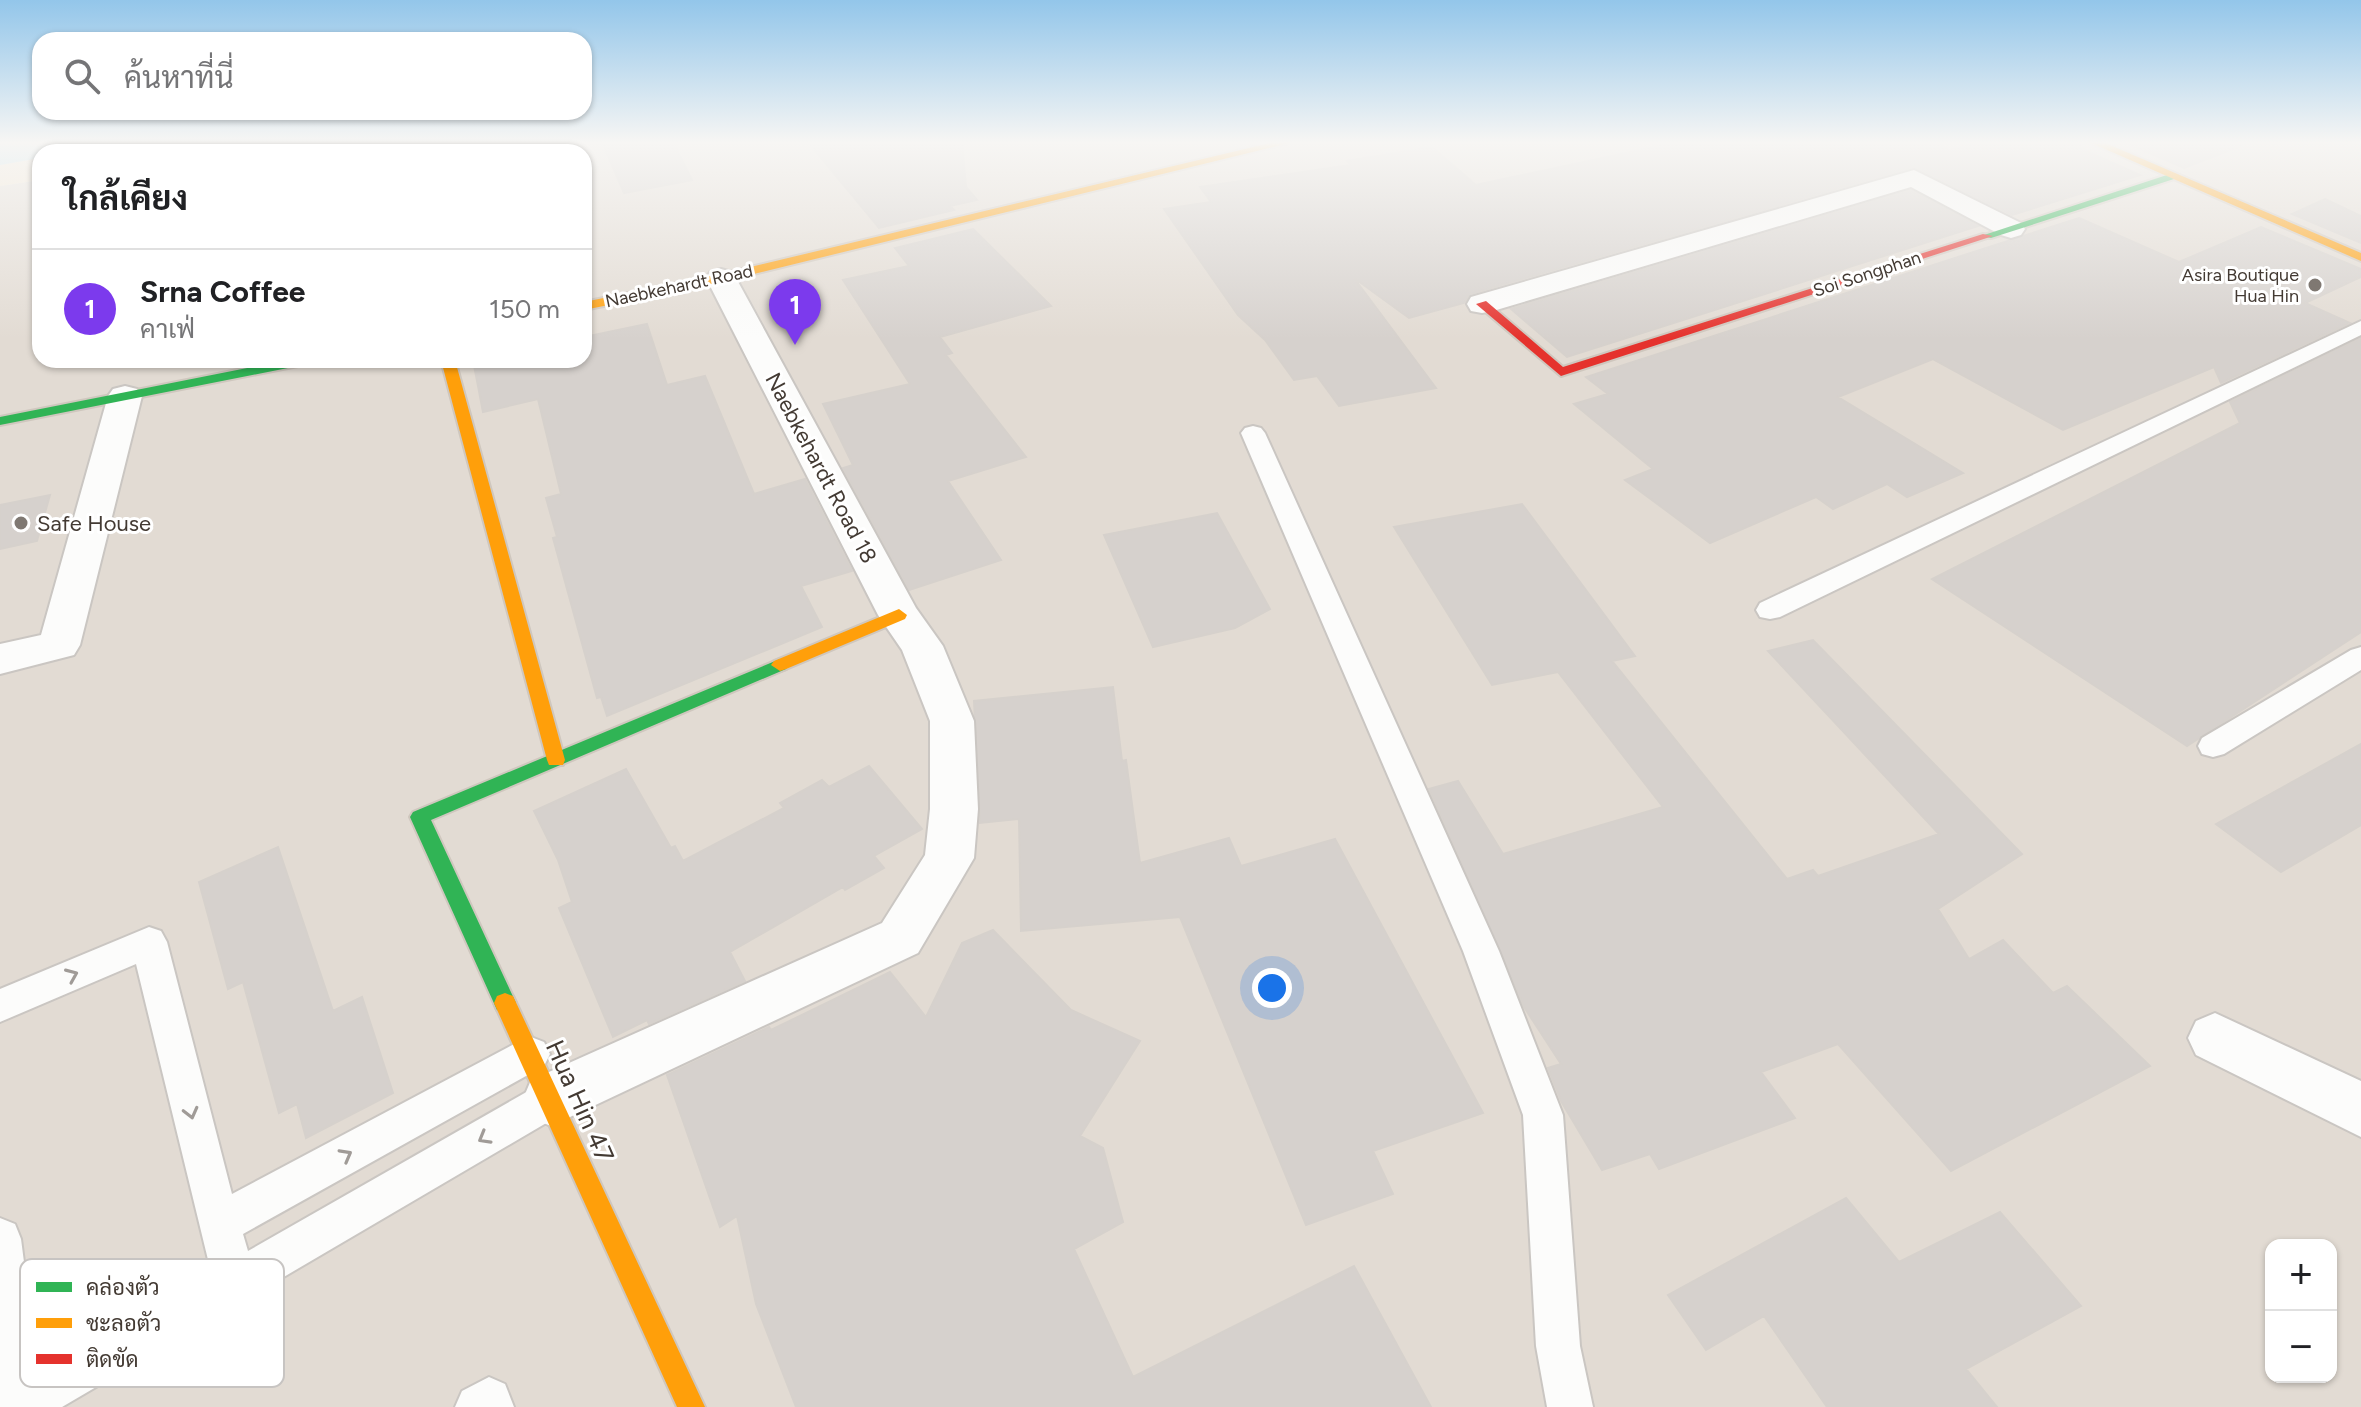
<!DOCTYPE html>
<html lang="th">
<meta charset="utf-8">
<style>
:root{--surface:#fff;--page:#f6f6f6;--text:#202124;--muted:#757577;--line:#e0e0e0;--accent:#7c3aed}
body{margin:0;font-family:Figtree,Sarabun,sans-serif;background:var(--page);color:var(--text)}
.controls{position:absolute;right:24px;bottom:24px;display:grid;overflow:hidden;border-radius:16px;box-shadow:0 2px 6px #0004}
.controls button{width:72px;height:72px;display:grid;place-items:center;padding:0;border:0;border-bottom:2px solid var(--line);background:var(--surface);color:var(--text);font:40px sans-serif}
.you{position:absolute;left:1272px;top:988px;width:28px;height:28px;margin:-20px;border:6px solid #fff;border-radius:50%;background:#1a73e8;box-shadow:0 0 0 12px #1a73e833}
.badge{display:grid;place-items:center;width:52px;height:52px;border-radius:50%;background:var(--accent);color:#fff;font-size:26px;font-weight:700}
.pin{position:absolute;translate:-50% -66px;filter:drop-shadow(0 2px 4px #0008)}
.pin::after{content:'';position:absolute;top:42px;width:28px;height:24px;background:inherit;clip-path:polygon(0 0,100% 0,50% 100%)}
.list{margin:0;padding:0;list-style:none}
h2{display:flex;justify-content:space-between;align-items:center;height:104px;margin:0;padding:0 32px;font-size:34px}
h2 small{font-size:26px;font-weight:400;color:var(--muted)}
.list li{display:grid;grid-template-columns:52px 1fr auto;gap:24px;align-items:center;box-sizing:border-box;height:120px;padding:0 32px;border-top:2px solid var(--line)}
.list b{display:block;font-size:30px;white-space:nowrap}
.list p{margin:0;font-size:26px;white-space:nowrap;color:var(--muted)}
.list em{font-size:26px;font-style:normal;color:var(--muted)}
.icon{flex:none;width:44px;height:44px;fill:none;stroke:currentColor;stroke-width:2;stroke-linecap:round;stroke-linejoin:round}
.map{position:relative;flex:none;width:2361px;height:1407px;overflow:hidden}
.search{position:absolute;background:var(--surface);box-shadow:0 2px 6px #0004;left:32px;top:32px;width:560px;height:88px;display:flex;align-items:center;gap:20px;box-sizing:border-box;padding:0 28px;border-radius:24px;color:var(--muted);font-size:30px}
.panel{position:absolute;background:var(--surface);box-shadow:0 2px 6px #0004;left:32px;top:144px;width:560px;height:224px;border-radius:24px}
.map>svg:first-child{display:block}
.residential{fill:#e2dbd3;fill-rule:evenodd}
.sand{fill:#f3e5cf}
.water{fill:#b5e0ed}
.building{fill:#d6d1cd;stroke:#d6d1cc;stroke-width:2}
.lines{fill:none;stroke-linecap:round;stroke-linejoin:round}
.lane-casing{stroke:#cac6c2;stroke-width:4}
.street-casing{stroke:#cac6c2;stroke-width:4}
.fast-casing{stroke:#cfc7be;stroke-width:4}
.slow-casing{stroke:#cfc7be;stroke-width:4}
.jam-casing{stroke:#cfc7be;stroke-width:4}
.lane{fill:#fcfcfb;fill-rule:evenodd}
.street{fill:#fcfcfb;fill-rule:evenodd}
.fast{fill:#30b455;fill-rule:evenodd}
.slow{fill:#ff9f0a;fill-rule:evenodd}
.jam{fill:#e5322d;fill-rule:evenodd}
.oneway{stroke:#a09b97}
.poi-dot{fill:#7f7872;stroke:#fff;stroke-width:3}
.labels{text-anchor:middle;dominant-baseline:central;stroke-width:6;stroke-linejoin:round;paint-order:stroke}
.far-street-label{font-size:18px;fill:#433a33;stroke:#fff}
.far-poi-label{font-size:18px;fill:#433a33;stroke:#fff;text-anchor:end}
.street-label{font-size:22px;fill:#433a33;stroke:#fff}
.poi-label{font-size:22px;fill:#433a33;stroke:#fff;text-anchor:start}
.near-street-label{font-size:26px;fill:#433a33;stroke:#fff}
.key{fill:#fff;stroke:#c7c4c2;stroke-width:2}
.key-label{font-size:22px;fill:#433a33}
</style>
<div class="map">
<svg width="2361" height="1407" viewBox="0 0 2361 1407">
<rect width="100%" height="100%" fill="#eeeae6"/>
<!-- residential -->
<path class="residential" d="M263,142H2361V1407H0V186L40,180V360H584V152H205ZM2271,1245H2331V1377H2271Z"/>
<!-- sand -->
<path class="sand" d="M139,142H263L205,152H79Z
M40,158V180L0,186V165Z"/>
<!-- water -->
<path class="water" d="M0,142H139L79,152H40V158L0,165Z"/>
<!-- building -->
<path class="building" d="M602,142H673L692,180L624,193Z
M808,142H962L966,187L977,200L950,206L954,210L879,228Z
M1677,142H1934L1949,150L1977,142H2078L2084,150L2140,175L2012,215L1913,167L1470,294L1464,303L1409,318L1354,278L1436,388L1339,406L1317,376L1294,380L1265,340L1238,315L1164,209L1211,202L1200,187L1351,165L1347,161L1432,147L1476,185Z
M2124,142H2240L2241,146L2184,168Z
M1911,190L1978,226L1567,357L1511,309Z
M2325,199L2361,216V243L2292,214Z
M2079,218L2179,262L2261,227L2361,269V277L2305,303L2350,323L2221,383L2214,367L2063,430L1933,359L1838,397L1963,473L1907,497L1887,484L1833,509L1816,497L1710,543L1625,480L1653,469L1574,404L1608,394L1586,377Z
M973,229L1051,306L940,337L952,353L946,355L1026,457L948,481L1001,560L909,590L843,468L853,465L823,404L910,384L843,280L909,266L895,248Z
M647,324L667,385L705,376L754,494L805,479L852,571L801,586L822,627L607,716L601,697L597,698L553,538L557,537L546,498L561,494L538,399L483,412L473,360H584V337Z
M2361,338V632L2187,746L1932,579L2240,423L2230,402Z
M50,495L37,541L0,549V505Z
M1522,504L1635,656L1612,661L1787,879L1813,870L1818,876L1939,834L1768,651L1813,640L2022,854L1938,909L1969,959L2003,940L2053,993L2067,986L2150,1066L1951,1171L1838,1044L1761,1072L1795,1118L1659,1169L1650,1154L1602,1170L1561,1101L1548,1068L1561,1064L1524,1007L1429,789L1458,781L1503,854L1663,807L1558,672L1492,685L1394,527Z
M1217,513L1270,609L1235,628L1153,647L1104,535Z
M1113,687L1122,761L1126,760L1140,863L1229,838L1241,866L1335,839L1483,1113L1373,1151L1393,1194L1306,1225L1180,917L1021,931L1019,819L980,823L974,701Z
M2361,744V825L2281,872L2216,824Z
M869,766L922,829L874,856L884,868L845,890L843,887L730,952L745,981L649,1024L647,1020L613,1037L559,908L572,902L558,860L534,811L626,769L671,848L675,846L683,861L784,808L780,803L822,780L829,787Z
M278,847L333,1011L362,997L393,1093L306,1138L297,1104L279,1113L243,982L228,989L199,882Z
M993,930L1071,1010L1140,1041L1080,1136L1103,1148L1123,1222L1074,1249L1133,1377L1354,1266L1431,1407H796L756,1304L737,1216L720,1227L667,1075L769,1027L771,1030L890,972L926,1017L962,943Z
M1846,1198L1899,1262L2000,1212L2081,1306L1966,1369L1997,1407H1827L1764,1316L1706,1350L1668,1295Z"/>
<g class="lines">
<!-- lane casing -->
<g class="lane-casing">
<path id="lane" d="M2361,321V335L1780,617L1770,619L1760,617L1756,610L1760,603Z
M1253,426L1261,428L1265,433L1499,951L1563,1115L1580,1346L1593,1407H1547L1536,1346L1523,1115L1463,951L1241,433L1245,428Z
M2361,647V670L2224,754L2213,757L2202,754L2198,746L2202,738L2351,650Z
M149,927L161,931L167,942L232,1194L518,1042L531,1037L544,1042L550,1054L544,1066L243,1234L248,1251L537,1086L551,1081L565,1086L570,1099L565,1112L62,1407H0V1218L15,1224L21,1239L38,1370L211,1272L136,964L0,1022V989Z
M489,1377L505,1384L514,1407H455L462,1391Z"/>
</g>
<!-- street casing -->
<g class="street-casing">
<path id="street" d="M1914,170L2021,223L2025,229L2021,235L2011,238L2001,235L1911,187L1493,311L1482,313L1471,311L1467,304L1471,297Z
M721,269L732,272L736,278L916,608L943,646L974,721L978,809L974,858L918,953L551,1126L531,1118L523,1099L531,1080L882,923L925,855L930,809V721L902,650L878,615L706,278L710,272Z
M125,386L137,389L142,396L80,645L74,655L0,674V644L41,635L108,396L113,389Z
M2215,1013L2361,1081V1137L2196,1055L2188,1038L2196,1021Z"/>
</g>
<!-- fast casing -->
<g class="fast-casing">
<path id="fast" d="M2173,173L2178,176L2177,178L1991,238L1981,236Z
M288,360H315L308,364L0,425V417Z
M780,659L789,665L786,669L431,820L516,1003L513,1010L505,1013L497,1010L410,817L413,812Z"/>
</g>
<!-- slow casing -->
<g class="slow-casing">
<path id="slow" d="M1274,142H1293L721,282L584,310V302L721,274Z
M2089,142H2103L2361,253V261Z
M441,360H455L565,760L563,765H549L547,760Z
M899,609L907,615L905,619L786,669L780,671L771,665L774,661Z
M505,993L513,996L705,1407H677L494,1003L497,996Z"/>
</g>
<!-- jam casing -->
<g class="jam-casing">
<path id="jam" d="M1983,234L1993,236L1561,376L1476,304L1486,301L1563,367Z"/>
</g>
<!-- lane -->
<use href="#lane" class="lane"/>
<!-- street -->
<use href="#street" class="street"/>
<!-- fast -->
<use href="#fast" class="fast"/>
<!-- slow -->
<use href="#slow" class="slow"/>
<!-- jam -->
<use href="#jam" class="jam"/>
</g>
<!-- one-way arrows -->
<defs><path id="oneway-chevron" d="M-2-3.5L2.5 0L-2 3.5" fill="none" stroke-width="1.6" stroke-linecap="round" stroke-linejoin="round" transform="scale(2)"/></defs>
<g class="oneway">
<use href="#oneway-chevron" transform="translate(72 975) rotate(-23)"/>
<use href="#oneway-chevron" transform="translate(191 1113) rotate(76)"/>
<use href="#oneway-chevron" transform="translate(484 1138) rotate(150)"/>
<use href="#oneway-chevron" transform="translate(346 1155) rotate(-29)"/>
</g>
<!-- sky -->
<linearGradient id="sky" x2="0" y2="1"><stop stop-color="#93c6ea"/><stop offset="0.42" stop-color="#f7f6f4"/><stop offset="1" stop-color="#f7f6f4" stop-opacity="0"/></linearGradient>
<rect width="2361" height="339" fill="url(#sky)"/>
<!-- markers -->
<g class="poi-dot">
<circle cx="2315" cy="285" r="8"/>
<circle cx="21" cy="523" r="8"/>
</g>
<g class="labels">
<!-- far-street labels -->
<g class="far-street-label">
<text transform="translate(1867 274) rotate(-18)">Soi Songphan</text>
<text transform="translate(679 286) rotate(-12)">Naebkehardt Road</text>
</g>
<!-- far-poi labels -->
<g class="far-poi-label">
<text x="2299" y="275">Asira Boutique<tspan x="2299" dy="21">Hua Hin</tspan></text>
</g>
<!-- street labels -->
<g class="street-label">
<text transform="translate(821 468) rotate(62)">Naebkehardt Road 18</text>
</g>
<!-- poi labels -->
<g class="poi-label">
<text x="37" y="523">Safe House</text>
</g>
<!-- near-street labels -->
<g class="near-street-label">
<text transform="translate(580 1101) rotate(66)">Hua Hin 47</text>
</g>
</g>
<!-- legend -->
<rect x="20" y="1259" width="264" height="128" rx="12" class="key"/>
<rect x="36" y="1282" width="36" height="10" fill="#30b455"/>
<rect x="36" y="1318" width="36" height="10" fill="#ff9f0a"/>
<rect x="36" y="1354" width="36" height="10" fill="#e5322d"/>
<g class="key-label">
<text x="86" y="1295">คล่องตัว</text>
<text x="86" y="1331">ชะลอตัว</text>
<text x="86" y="1367">ติดขัด</text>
</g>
</svg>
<div class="controls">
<button>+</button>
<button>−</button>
</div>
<div class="you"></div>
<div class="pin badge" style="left:795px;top:345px">1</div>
<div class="search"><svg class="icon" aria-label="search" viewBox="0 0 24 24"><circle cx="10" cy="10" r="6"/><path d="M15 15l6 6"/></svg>ค้นหาที่นี่</div>
<section class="panel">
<h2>ใกล้เคียง<small></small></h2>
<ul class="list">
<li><span class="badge">1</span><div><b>Srna Coffee</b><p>คาเฟ่</p></div><em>150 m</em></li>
</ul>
</section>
</div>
